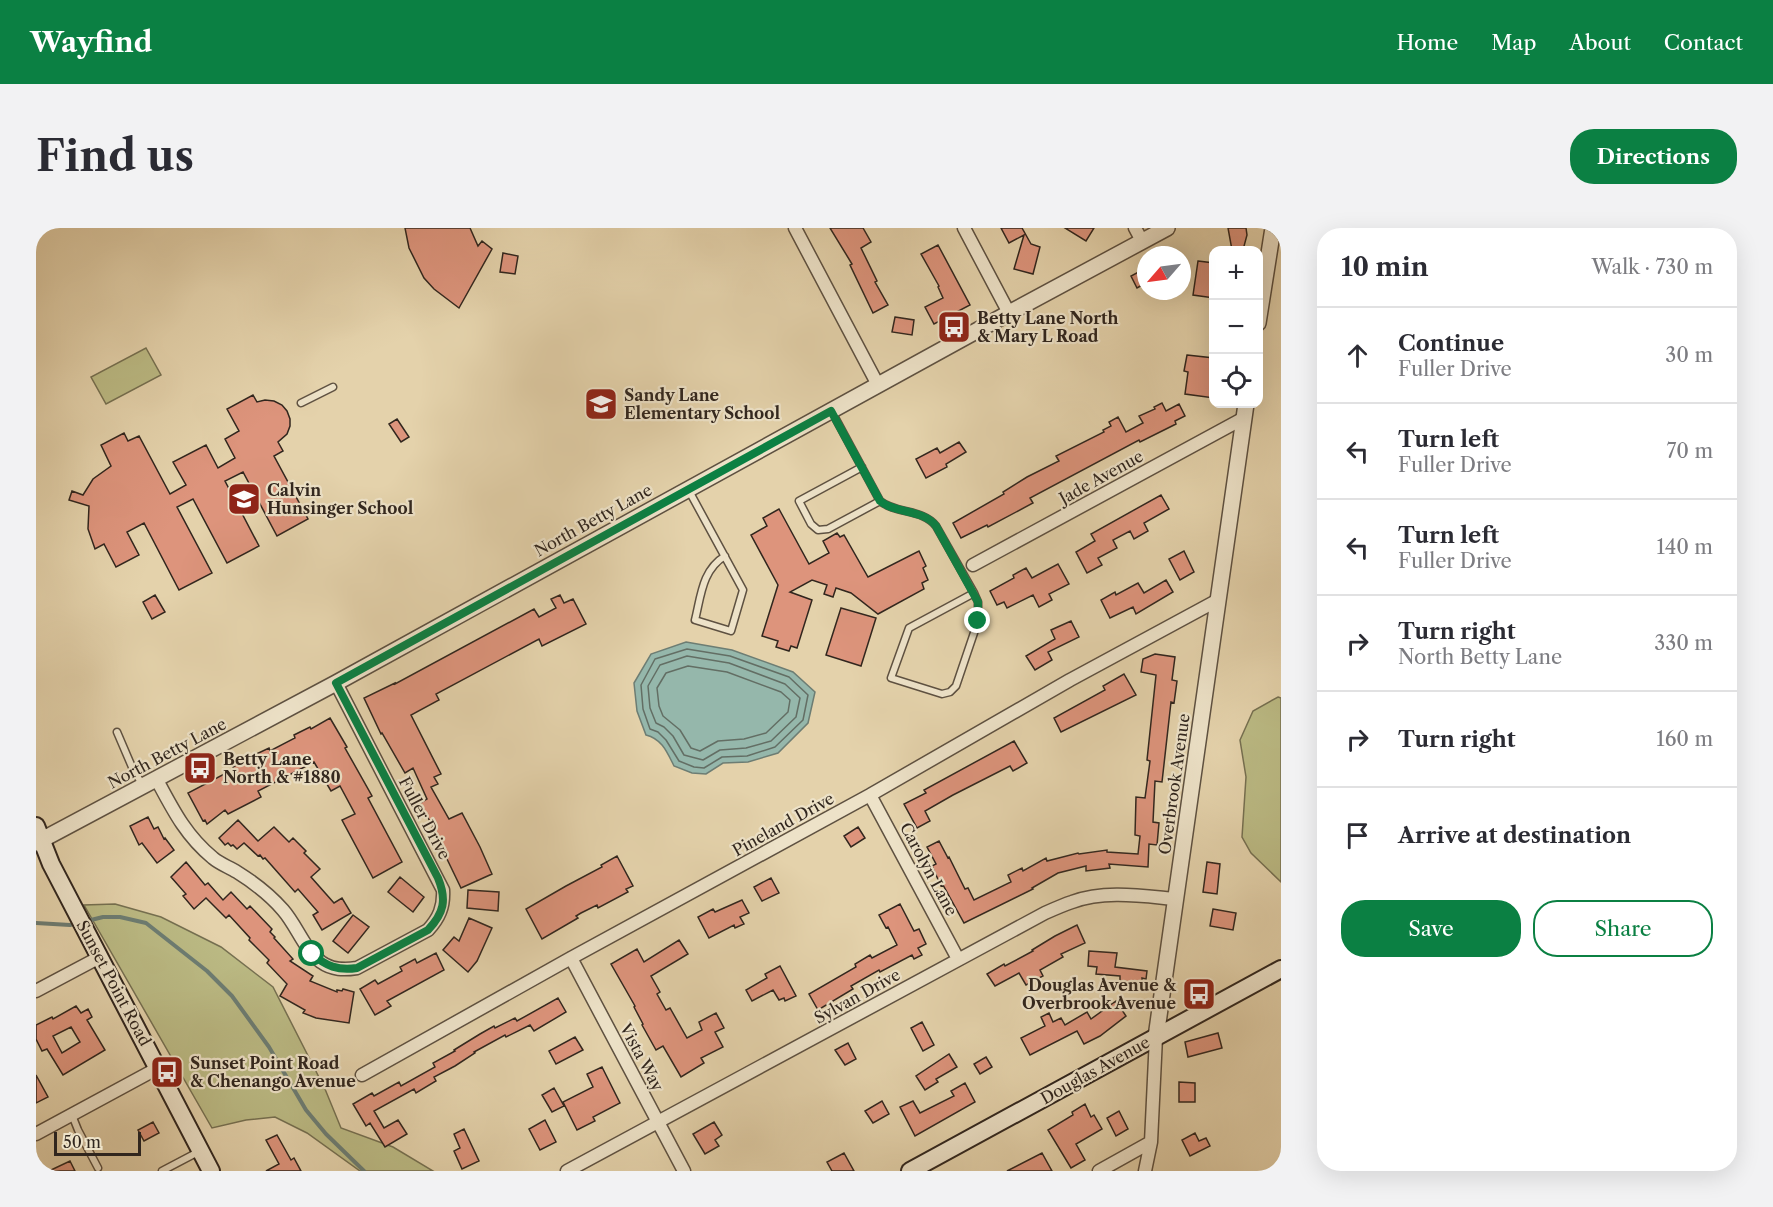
<!DOCTYPE html>
<meta charset="utf-8">
<style>
:root{--surface:#fff;--page:#f2f2f3;--text:#2b2b33;--muted:#7c7c81;--line:#e1e1e2;--accent:#0b8043}
body{margin:0;font-family:"Libre Caslon Text",serif;background:var(--page);color:var(--text)}
.controls{position:absolute;right:18px;top:18px;display:grid;overflow:hidden;border-radius:12px;box-shadow:0 6px 24px #0002}
.controls button{width:54px;height:54px;display:grid;place-items:center;padding:0;border:0;border-bottom:2px solid var(--line);background:var(--surface);color:var(--text);font:30px sans-serif}
.compass{position:absolute;left:1101px;top:18px;width:54px;height:54px;border-radius:50%;background:var(--surface);box-shadow:0 6px 24px #0002;rotate:242deg}
.scale{position:absolute;left:18px;bottom:15px;width:87px;box-sizing:border-box;padding-left:6px;border:3px solid #31261e;border-top:0;font-size:16px;line-height:21px;white-space:nowrap;color:#31261e;-webkit-text-stroke:4px #ede2c8;paint-order:stroke}
.stop{position:absolute;width:18px;height:18px;margin:-14px;border:4px solid #0b8043;border-radius:50%;background:#fff}
.stop.end{background:#0b8043;border-color:#fff;box-shadow:0 2px 6px #0008}
.list{margin:0;padding:0;list-style:none}
h2{display:flex;justify-content:space-between;align-items:center;height:78px;margin:0;padding:0 24px;font-size:26px}
h2 small{font-size:20px;font-weight:400;color:var(--muted)}
.list li{display:grid;grid-template-columns:39px 1fr auto;gap:18px;align-items:center;box-sizing:border-box;height:96px;padding:0 24px;border-top:2px solid var(--line)}
.list b{display:block;font-size:22px;white-space:nowrap}
.list p{margin:0;font-size:20px;white-space:nowrap;color:var(--muted)}
.list em{font-size:20px;font-style:normal;color:var(--muted)}
.actions{display:flex;gap:12px;padding:18px 24px}
.actions a{flex:1;padding:14px 0;border:2px solid var(--accent);border-radius:24px;text-align:center;font-size:21px;color:var(--accent)}
.actions .main{background:var(--accent);color:#fff}
.icon{flex:none;width:33px;height:33px;fill:none;stroke:currentColor;stroke-width:2;stroke-linecap:round;stroke-linejoin:round}
.map{position:relative;flex:none;width:1245px;height:943px;overflow:hidden;border-radius:24px}
header{display:flex;align-items:center;gap:36px;box-sizing:border-box;height:84px;padding:0 30px;background:var(--accent);color:#fff}
header strong{font-size:28px}
nav{display:flex;gap:33px;margin-inline-start:auto;font-size:21px}
.intro{display:flex;align-items:center;justify-content:space-between;box-sizing:border-box;height:144px;padding:0 36px}
h1{margin:0;font-size:42px}
.button{padding:15px 27px;border-radius:24px;background:var(--accent);color:#fff;font-size:21px;font-weight:700}
main{display:flex;gap:36px;padding:0 36px}
aside{flex:1;background:var(--surface);border-radius:24px;box-shadow:0 6px 24px #0002}
.map>svg:first-child{display:block}
.green{fill:#bbba84;stroke:#767051;stroke-width:1.5}
.water{fill:#95b7ab;stroke:#6d7d73;stroke-width:1.5}
.lines{fill:none;stroke-linecap:round;stroke-linejoin:round}
.shore{stroke:#636e64;stroke-width:1.5}
.stream{stroke:#6d7d73;stroke-width:4}
.building{fill:#dd947c;stroke:#31261e;stroke-width:1.5;fill-rule:evenodd}
.service-casing{stroke:#5e5141;stroke-width:9}
.minor-casing{stroke:#5e5141;stroke-width:15}
.tertiary-casing{stroke:#5e5141;stroke-width:18}
.secondary-casing{stroke:#31261e;stroke-width:20}
.service{stroke:#ede2c8;stroke-width:6}
.minor{stroke:#ede2c8;stroke-width:12}
.tertiary{stroke:#ede2c8;stroke-width:15}
.secondary{stroke:#ede2c8;stroke-width:16}
.route{stroke:#0b8043;stroke-width:8}
.labels{text-anchor:middle;dominant-baseline:central;stroke-width:4.5;stroke-linejoin:round;paint-order:stroke}
.poi-label{font-size:16px;font-weight:bold;fill:#31261e;stroke:#ede2c8;text-anchor:start}
.street-label{font-size:16px;fill:#31261e;stroke:#ede2c8}
</style>
<header>
<strong>Wayfind</strong>
<nav><a>Home</a><a>Map</a><a>About</a><a>Contact</a></nav>
</header>
<div class="intro"><h1>Find us</h1><a class="button">Directions</a></div>
<main>
<div class="map">
<svg width="1245" height="943" viewBox="0 0 1245 943">
<rect width="100%" height="100%" fill="#e4d2ab"/>
<filter id="stains"><feTurbulence type="fractalNoise" baseFrequency=".00333" numOctaves="4"/><feColorMatrix values="0 0 0 0 .2 0 0 0 0 .09 0 0 0 0 .02 0 0 0 .5 -.17"/></filter>
<radialGradient id="worn" r=".72"><stop offset=".6" stop-color="#630" stop-opacity="0"/><stop offset="1" stop-color="#630" stop-opacity=".3"/></radialGradient>
<!-- green -->
<path class="green" d="M110,120L125,147L70,176L55,149Z
M1242,469L1245,470V654L1215,625L1206,609L1210,549L1204,512L1217,483Z
M79,676L125,689L185,719L237,759L289,861L305,900L357,919L397,943H324L271,905L239,889L210,892L176,900L48,677Z"/>
<!-- water -->
<path class="water" d="M650,414L696,422L757,444L779,464L772,495L742,525L712,534L687,535L670,546L656,545L638,538C631,524 626,511 610,507L601,483L598,455L615,426Z"/>
<g class="lines">
<!-- shore -->
<path class="shore" d="M651,421L694,428L753,449L772,467L767,492L739,519L711,528L686,529L668,540L658,539L643,533L630,512L622,504L614,501L607,481L605,457L619,431Z
M651,428L693,435L749,456L764,470L760,489L735,513L710,520L684,522L667,532L648,527L637,508L628,499L620,495L614,480L612,458L624,437Z
M652,438L691,444L745,464L754,472L752,484L730,505L708,511L682,513L664,523L655,520L644,502L627,488L623,478L621,460L630,445Z"/>
<!-- stream -->
<path class="stream" d="M51,693L67,689H84L110,695L171,743L196,768L233,819L270,882L290,906L328,943
M0,695L34,697L41,695"/>
</g>
<!-- building -->
<path class="building" d="M369,0H434L442,18L446,13L456,21L423,80L398,61L388,50L373,20Z
M794,0H827L835,14L825,20L841,53L839,54L852,77L837,85L814,37L816,36Z
M965,0H986L995,16L1004,19L997,46L978,41L988,7L973,15Z
M1029,0H1058L1050,13Z
M1192,0H1210L1211,7L1207,22H1196Z
M902,17L934,77L898,96L889,79L907,70L902,59L903,58L885,26Z
M467,25L482,28L479,46L464,44Z
M1162,33L1178,35V70L1157,67Z
M1110,40V55L1101,60L1095,48Z
M859,89L878,92L876,107L856,104Z
M1151,127L1178,130V170L1149,166L1152,144L1148,143Z
M217,167L221,174L229,172L238,173L246,177L251,183L254,191V198L251,206L242,214L247,223L238,228L272,291L241,308L207,244L189,253L223,318L191,335L157,271L141,279L176,345L143,362L108,295L91,304L103,327L80,339L68,316L59,321L52,301L53,278L33,272L36,263L47,267L57,251L75,238L65,217L88,205L92,213L103,208L134,266L150,257L137,234L170,217L182,240L199,230L189,211L203,203L191,181Z
M1126,175L1130,183L1143,176L1149,188L1139,193L1140,196L1104,214L1103,212L994,270L997,275L952,299L951,297L925,310L917,295L968,266L967,264L991,249L1023,233L1020,228L1068,204L1067,202L1075,198L1073,194L1082,189L1090,204L1107,195L1103,188L1119,181L1118,179Z
M361,191L373,209L365,214L353,196Z
M923,214L930,224L910,236L911,239L890,250L880,231L901,220L904,225Z
M1125,267L1133,281L1108,295L1112,303L1098,311L1094,303L1077,312L1081,320L1062,330L1066,337L1051,345L1040,324L1059,313L1055,306Z
M743,281L773,336L793,325L787,313L801,305L804,309L808,307L832,349L883,323L890,338L887,340L892,352L886,355L888,361L842,386L815,365L800,360L797,369L788,366L791,357L776,352L754,364L776,372L761,420L755,418L753,423L740,419L742,413L726,408L742,357L715,307L731,298L727,290Z
M1148,323L1158,344L1144,352L1133,331Z
M1022,336L1033,356L1013,366L1016,372L1003,379L997,367L971,380L968,374L961,377L954,363L978,350L977,347L990,340L996,350Z
M1130,352L1137,364L1100,386L1097,379L1074,390L1065,372L1079,364L1080,367L1102,355L1108,365Z
M119,367L129,384L116,391L107,374Z
M524,367L528,375L537,371L550,396L506,418L503,411L400,466L403,472L375,487L405,546L398,549L402,556L395,559L413,591L426,585L444,619L456,646L425,660L396,600L397,599L384,575L391,571L377,540L369,545L346,505L345,506L328,470L359,455V456L498,381L503,389L520,380L515,371Z
M805,380L840,390L825,438L790,427Z
M1035,393L1043,409L1012,424L1016,432L999,442L990,428L1019,411L1015,402Z
M1119,426L1139,429L1136,452L1141,453L1138,475L1135,474L1126,554L1119,553L1117,594L1123,595L1121,617L1113,616L1112,639L1073,636L1074,640L1050,643V638L1022,645L996,660L997,661L928,695L907,657L905,658L896,638L900,636L891,619L903,613L912,630L913,629L929,661L932,660L938,672L975,654L972,647L986,640L987,643L1010,630L1011,633L1042,625L1043,626L1071,622V624L1102,626L1104,608L1099,607L1100,569L1109,570L1114,533L1111,532L1120,447L1105,444L1107,431Z
M1088,446L1100,467L1025,504L1018,490L1069,462L1067,458Z
M294,490L311,519L309,520L336,568L332,570L366,634L337,650L306,592L319,586L304,558L295,563L278,534L222,563L225,569L192,586L189,582L171,596L169,592L167,593L152,565L198,541L197,539L216,528L233,520L234,523L259,510L258,507L274,499L275,501Z
M978,513L991,535L977,543L974,538L917,567L889,583L894,593L881,600L868,576L890,565L888,562Z
M112,589L118,601L122,599L128,611L129,610L138,622L121,635L106,615L103,617L94,598Z
M202,592L222,613L238,599L253,614L257,610L270,623L268,625L284,641L275,649L298,675L306,670L315,685L286,702L277,687L282,684L262,661L259,664L229,630L227,631L224,627L222,628L208,615L201,621L197,617L195,618L192,615L189,617L183,610Z
M822,599L829,610L815,619L808,608Z
M581,628L597,658L590,661L592,664L562,680L561,677L545,685L540,688L542,690L506,711L490,681L530,658L566,639L565,637Z
M150,634L169,657L172,655L187,672L195,664L211,681L214,678L236,701L234,704L239,709L238,710L257,731L254,733L277,748L274,753L301,764V762L306,763L307,761L318,764L313,795L280,790L267,785L269,782L244,768L251,756L231,735L233,732L213,712L214,710L193,687L190,690L170,670L158,681L147,668L150,666L135,649Z
M1171,634L1184,636L1181,666L1167,664Z
M364,649L388,669L377,684L352,664Z
M735,650L743,665L726,673L718,659Z
M432,662L463,664L462,683L431,680Z
M706,672L713,685L704,689L708,696L699,700L698,697L673,710L662,689L677,681L679,684Z
M864,676L878,703L883,701L890,716L882,720L886,727L878,731L876,727L844,744L843,742L815,758L817,761L782,782L773,766L820,739L819,736L834,727L836,730L861,717L852,699L850,700L843,687Z
M1177,681L1200,685L1197,702L1174,698Z
M317,687L333,699L312,725L297,713Z
M433,690L456,700L441,733L432,744L407,722L418,709L423,713Z
M1041,697L1049,715L1025,726L1027,729L1004,742L1007,748L990,757L983,745L959,758L951,746L968,736L969,738L997,723L996,722L1019,708Z
M643,712L652,726L615,748L624,764L621,766L630,782L634,780L651,810L666,802L663,794L680,785L688,800L679,804L687,819L665,830L668,835L645,849L627,818L620,822L606,797L607,796L598,779L599,778L575,736L601,721L608,734Z
M1053,723L1081,725L1079,739L1111,743L1110,751L1106,750V755L1084,753V748L1060,746L1061,739L1052,738Z
M400,725L408,742L351,773L355,778L339,787L324,761L339,752L342,756L366,743L364,739L379,731L381,735Z
M744,738L760,768L749,773L748,770L743,772L737,762L716,773L710,762L731,750L729,746Z
M522,770L530,784L498,803L494,797L470,809L469,807L438,824L439,825L419,838L398,849L400,853L380,865L378,861L338,883L348,900L362,892L371,906L349,919L334,895L330,898L317,876L336,865L338,868L363,854L365,858L399,839L397,835L419,823L418,822L444,806L458,798L459,800L479,790L481,793Z
M1080,773L1090,788L1064,808L1048,816L1041,803L994,827L985,810L1009,798L1005,789L1013,785L1017,794L1025,790L1029,797L1051,784L1055,791Z
M40,778L45,785L52,781L56,789L51,792L69,822L27,847L11,821L6,823L0,811V797L16,789L17,791ZM35,799L44,814L26,825L17,808Z
M886,794L898,817L887,823L875,800Z
M1182,805L1186,820L1152,829L1149,814Z
M539,809L547,822L520,836L513,823Z
M812,815L820,831L809,837L799,822Z
M913,826L921,839L900,851L902,854L889,862L880,848Z
M950,829L956,839L944,846L938,836Z
M566,839L584,875L557,889L559,893L541,902L527,874L557,859L551,846Z
M0,847L12,869L0,875Z
M1143,854L1159,855V874H1143Z
M929,855L939,874L879,908L864,879L877,873L884,885L918,868L915,863Z
M518,860L528,878L516,884L506,867Z
M846,873L853,886L837,895L829,883Z
M1049,876L1055,889L1058,887L1066,901L1040,916L1049,932L1035,940L1012,902L1037,887L1036,884Z
M1083,883L1092,901L1080,908L1071,890Z
M509,892L520,914L504,922L493,901Z
M117,894L123,905L108,913L102,902Z
M678,894L686,907L679,912L683,918L669,926L657,906Z
M428,901L443,933L426,941L418,923L424,920L418,906Z
M1159,905L1163,913L1170,910L1174,918L1154,928L1146,912Z
M241,907L255,932L258,930L265,943H230L243,936L230,912Z
M808,925L818,943H796L791,934Z
M1006,925L1016,943H971Z
M34,933L39,943H13Z"/>
<g class="lines">
<!-- service casing -->
<g class="service-casing">
<path id="service" d="M265,175L297,159
M796,184L844,273C860,286 887,281 900,298L938,365L942,374V393L920,458L914,464L906,466L855,450L873,400L938,365
M826,239L763,273L775,296L782,302L792,301L844,273
M652,261L707,362L695,403L659,392C665,368 666,342 689,328
M81,504L96,539L107,558
M36,887L42,902L62,940
M126,943L164,923"/>
</g>
<!-- minor casing -->
<g class="minor-casing">
<path id="minor" d="M759,0L842,157
M928,0L973,85
M1099,0L1106,13
M937,337L1208,190
M121,552C137,582 150,608 177,630C184,636 193,639 201,644C217,654 234,667 247,682C261,698 268,721 285,734C296,742 308,742 321,740L392,702C403,690 408,679 407,662L300,455
M834,567L922,731
M535,730L648,943
M0,763L64,729
M326,847L535,730L834,567L1034,452L1182,372
M0,906L122,840
M531,943L1009,685C1018,681 1027,677 1036,674C1069,662 1106,668 1140,671
M1063,943L1115,914
M1109,943L1115,914L1120,809"/>
</g>
<!-- tertiary casing -->
<g class="tertiary-casing">
<path id="tertiary" d="M1222,95L1237,0
M0,615L300,455L973,85L1131,0
M1120,809L1210,176"/>
</g>
<!-- secondary casing -->
<g class="secondary-casing">
<path id="secondary" d="M0,598L15,636L175,943
M874,943L1245,741"/>
</g>
<!-- service -->
<use href="#service" class="service"/>
<!-- minor -->
<use href="#minor" class="minor"/>
<!-- tertiary -->
<use href="#tertiary" class="tertiary"/>
<!-- secondary -->
<use href="#secondary" class="secondary"/>
</g>
<g class="lines">
<!-- route -->
<path class="route" d="M276,726C290,738 302,743 321,740L392,702C408,685 411,672 402,650L300,455L795,183L844,273C860,286 887,281 900,298L942,374V393"/>
</g>
<!-- icons -->
<defs>
<g id="bus-square" transform="scale(1.725)"><rect x="-9" y="-9" width="18" height="18" rx="4" fill="#8f2418" stroke="#ede2c8"/><path d="M-5-6H5V4H4V6H2V4H-2V6H-4V4H-5ZM-3.5-4V0h7V-4ZM-3.5 1.2v1.5H-2V1.2ZM2 1.2v1.5H3.5V1.2Z" fill="#fff"/></g>
<g id="school-square" transform="scale(1.725)"><rect x="-9" y="-9" width="18" height="18" rx="4" fill="#8f2418" stroke="#ede2c8"/><path d="M0-5L7-2L0 1L-7-2ZM-4 1L0 2.5L4 1V4Q0 6-4 4Z" fill="#fff"/></g>
</defs>
<g fill-rule="evenodd">
<use href="#bus-square" x="918" y="99"/>
<use href="#school-square" x="565" y="176"/>
<use href="#school-square" x="208" y="271"/>
<use href="#bus-square" x="164" y="540"/>
<use href="#bus-square" x="1163" y="766"/>
<use href="#bus-square" x="131" y="844"/>
</g>
<g class="labels">
<!-- poi labels -->
<g class="poi-label">
<text x="941" y="90">Betty Lane North<tspan x="941" dy="18">&amp; Mary L Road</tspan></text>
<text x="588" y="167">Sandy Lane<tspan x="588" dy="18">Elementary School</tspan></text>
<text x="231" y="262">Calvin<tspan x="231" dy="18">Hunsinger School</tspan></text>
<text x="187" y="531">Betty Lane<tspan x="187" dy="18">North &amp; #1880</tspan></text>
<text x="1140" y="757" text-anchor="end">Douglas Avenue &amp;<tspan x="1140" dy="18">Overbrook Avenue</tspan></text>
<text x="154" y="835">Sunset Point Road<tspan x="154" dy="18">&amp; Chenango Avenue</tspan></text>
</g>
<!-- street labels -->
<g class="street-label">
<text transform="translate(1065 249) rotate(-29)">Jade Avenue</text>
<text transform="translate(557 292) rotate(-29)">North Betty Lane</text>
<text transform="translate(131 525) rotate(-28)">North Betty Lane</text>
<text transform="translate(1138 556) rotate(-82)">Overbrook Avenue</text>
<text transform="translate(389 590) rotate(62)">Fuller Drive</text>
<text transform="translate(747 596) rotate(-29)">Pineland Drive</text>
<text transform="translate(893 641) rotate(62)">Carolyn Lane</text>
<text transform="translate(78 755) rotate(62)">Sunset Point Road</text>
<text transform="translate(821 768) rotate(-29)">Sylvan Drive</text>
<text transform="translate(606 829) rotate(62)">Vista Way</text>
<text transform="translate(1059 842) rotate(-29)">Douglas Avenue</text>
</g>
</g>
<rect width="100%" height="100%" filter="url(#stains)"/>
<rect width="100%" height="100%" fill="url(#worn)"/>
</svg>
<div class="controls">
<button>+</button>
<button>−</button>
<button><svg class="icon" aria-label="locate" viewBox="0 0 24 24"><circle cx="12" cy="12" r="6"/><path d="M12 2v4M12 18v4M2 12h4M18 12h4"/></svg></button>
</div>
<svg class="compass" viewBox="-18 -18 36 36"><path d="M0-13l5 13h-10z" fill="#e53935"/><path d="M0 13l5-13h-10z" fill="#7c7c81"/></svg>
<div class="scale">50 m</div>
<div class="stop" style="left:276px;top:726px"></div>
<div class="stop end" style="left:942px;top:393px"></div>
</div>
<aside>
<h2>10 min<small>Walk · 730 m</small></h2>
<ul class="list">
<li><svg class="icon" aria-label="ahead" viewBox="0 0 24 24"><path d="M12 20V5M6 11l6-6 6 6"/></svg><div><b>Continue</b><p>Fuller Drive</p></div><em>30 m</em></li>
<li><svg class="icon" aria-label="left" viewBox="0 0 24 24"><path d="M17 20v-9H6M10 6l-5 5 5 5"/></svg><div><b>Turn left</b><p>Fuller Drive</p></div><em>70 m</em></li>
<li><svg class="icon" aria-label="left" viewBox="0 0 24 24"><path d="M17 20v-9H6M10 6l-5 5 5 5"/></svg><div><b>Turn left</b><p>Fuller Drive</p></div><em>140 m</em></li>
<li><svg class="icon" aria-label="right" viewBox="0 0 24 24"><path d="M7 20v-9h11M14 6l5 5-5 5"/></svg><div><b>Turn right</b><p>North Betty Lane</p></div><em>330 m</em></li>
<li><svg class="icon" aria-label="right" viewBox="0 0 24 24"><path d="M7 20v-9h11M14 6l5 5-5 5"/></svg><div><b>Turn right</b></div><em>160 m</em></li>
<li><svg class="icon" aria-label="arrive" viewBox="0 0 24 24"><path d="M6 21V4h12l-3 4 3 4H6"/></svg><div><b>Arrive at destination</b></div></li>
</ul>
<div class="actions"><a class="main">Save</a><a>Share</a></div>
</aside>
</main>
